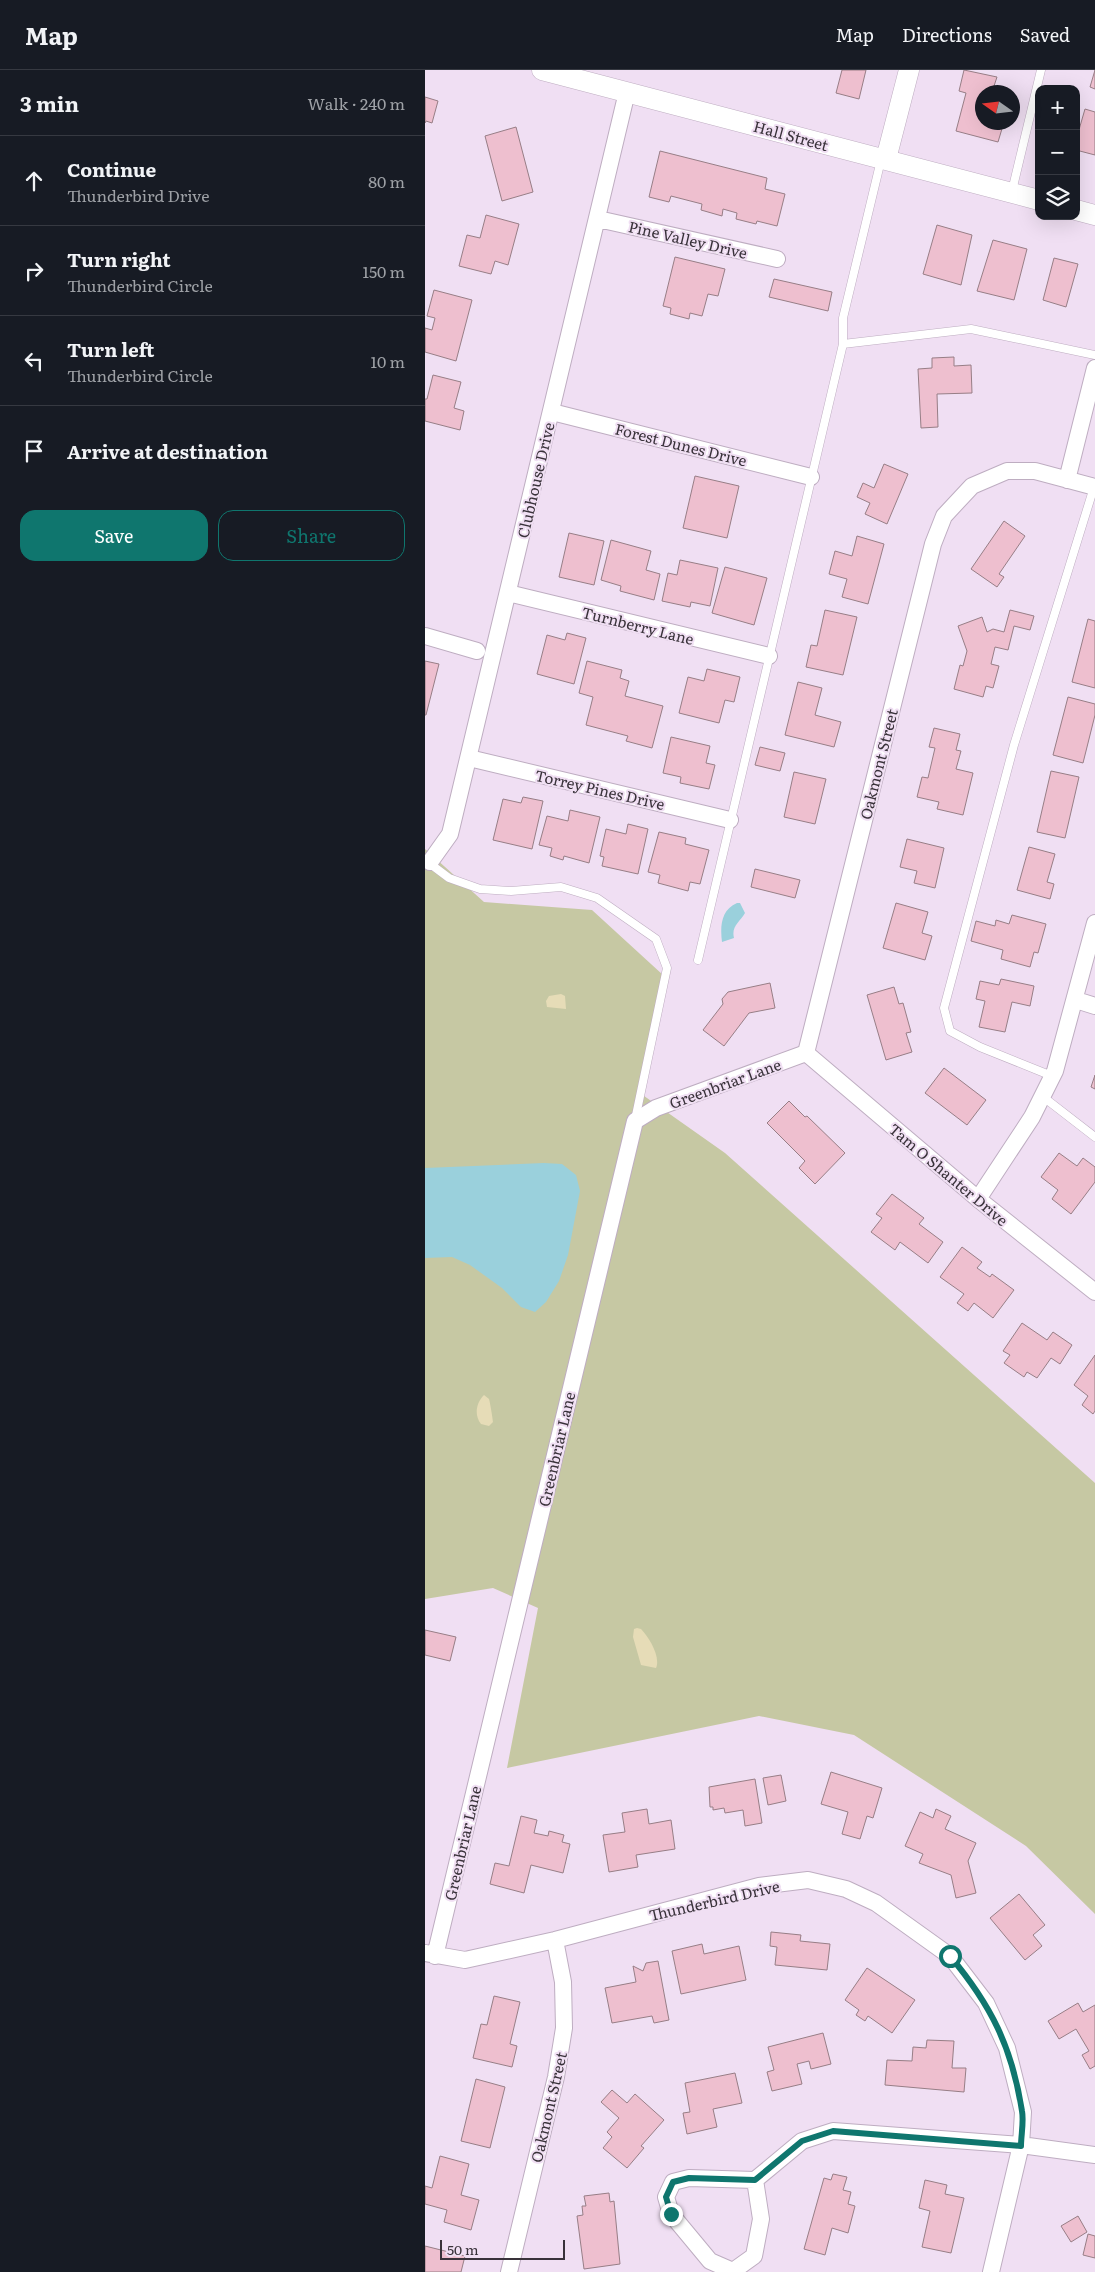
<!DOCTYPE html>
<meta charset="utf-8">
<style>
:root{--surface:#171b24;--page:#242831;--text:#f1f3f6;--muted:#9ea1a6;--line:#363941;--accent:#0f766e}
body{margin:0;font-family:Literata,serif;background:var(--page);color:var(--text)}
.controls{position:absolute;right:15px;top:15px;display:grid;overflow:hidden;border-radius:10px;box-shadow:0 5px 20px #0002}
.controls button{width:45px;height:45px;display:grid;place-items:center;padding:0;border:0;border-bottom:1px solid var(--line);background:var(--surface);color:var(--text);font:25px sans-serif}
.compass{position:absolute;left:550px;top:15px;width:45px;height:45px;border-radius:50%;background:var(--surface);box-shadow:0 5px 20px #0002;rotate:284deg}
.scale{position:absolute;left:15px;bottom:12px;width:125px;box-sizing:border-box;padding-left:5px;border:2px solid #39323a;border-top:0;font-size:14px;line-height:18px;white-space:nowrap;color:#39323a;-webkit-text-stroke:4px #f0dff3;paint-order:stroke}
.stop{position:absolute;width:15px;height:15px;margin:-11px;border:4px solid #0f766e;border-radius:50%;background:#fff}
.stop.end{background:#0f766e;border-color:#fff;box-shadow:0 1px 5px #0008}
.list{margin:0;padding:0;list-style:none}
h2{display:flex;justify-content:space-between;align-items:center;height:65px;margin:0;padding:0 20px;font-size:21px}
h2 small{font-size:16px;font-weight:400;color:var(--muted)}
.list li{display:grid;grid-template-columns:32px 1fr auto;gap:15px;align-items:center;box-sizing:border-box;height:90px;padding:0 20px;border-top:1px solid var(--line)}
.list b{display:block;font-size:19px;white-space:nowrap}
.list p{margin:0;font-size:16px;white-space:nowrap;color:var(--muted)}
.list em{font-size:16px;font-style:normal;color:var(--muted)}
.actions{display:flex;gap:10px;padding:15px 20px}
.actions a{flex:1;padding:11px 0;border:1px solid var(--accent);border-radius:15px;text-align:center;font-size:18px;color:var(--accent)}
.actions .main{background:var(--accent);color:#fff}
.icon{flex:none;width:28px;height:28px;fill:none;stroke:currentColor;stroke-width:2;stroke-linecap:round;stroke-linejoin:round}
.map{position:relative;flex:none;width:670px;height:2202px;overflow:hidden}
header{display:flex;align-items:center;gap:30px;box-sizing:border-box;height:70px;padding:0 25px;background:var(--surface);border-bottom:1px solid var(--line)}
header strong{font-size:24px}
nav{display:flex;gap:28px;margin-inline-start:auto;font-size:18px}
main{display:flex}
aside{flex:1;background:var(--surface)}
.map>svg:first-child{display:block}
.green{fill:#c6c8a3}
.sand{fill:#e6dcb7}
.water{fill:#9ad0dc}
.building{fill:#eebfcf;stroke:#977e86}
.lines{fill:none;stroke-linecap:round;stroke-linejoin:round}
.service-casing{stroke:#beadc1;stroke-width:9}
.minor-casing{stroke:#beadc1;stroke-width:18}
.tertiary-casing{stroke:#beadc1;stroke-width:21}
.service{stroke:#fff;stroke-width:8}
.minor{stroke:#fff;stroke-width:16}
.tertiary{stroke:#fff;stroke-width:20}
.route{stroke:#0f766e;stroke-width:6}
.labels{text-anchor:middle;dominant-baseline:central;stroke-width:4;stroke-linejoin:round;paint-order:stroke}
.street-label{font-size:15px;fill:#39323a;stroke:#f0dff3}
</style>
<header>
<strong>Map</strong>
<nav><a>Map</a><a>Directions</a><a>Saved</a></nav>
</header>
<main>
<aside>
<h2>3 min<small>Walk · 240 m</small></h2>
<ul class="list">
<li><svg class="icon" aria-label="ahead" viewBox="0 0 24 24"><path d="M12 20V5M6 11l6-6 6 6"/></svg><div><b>Continue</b><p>Thunderbird Drive</p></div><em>80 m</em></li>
<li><svg class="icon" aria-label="right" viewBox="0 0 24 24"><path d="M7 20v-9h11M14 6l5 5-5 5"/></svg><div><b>Turn right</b><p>Thunderbird Circle</p></div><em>150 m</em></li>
<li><svg class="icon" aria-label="left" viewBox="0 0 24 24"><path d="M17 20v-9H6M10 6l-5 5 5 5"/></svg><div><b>Turn left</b><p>Thunderbird Circle</p></div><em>10 m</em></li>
<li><svg class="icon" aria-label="arrive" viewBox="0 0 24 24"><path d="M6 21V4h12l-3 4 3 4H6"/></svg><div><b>Arrive at destination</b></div></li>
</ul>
<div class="actions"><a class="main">Save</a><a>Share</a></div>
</aside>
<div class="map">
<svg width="670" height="2202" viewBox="0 0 670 2202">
<rect width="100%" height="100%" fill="#f0dff3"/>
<!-- green -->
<path class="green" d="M0,779L59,832L167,840L238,905L212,1021L300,1083L670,1413V1844L601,1776L429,1665L334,1646L82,1698L113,1538L68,1518L0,1529Z"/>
<!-- sand -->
<path class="sand" d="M136,924L140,926L141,939L122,937L121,931L124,926Z
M59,1325L64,1329C65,1332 68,1350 68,1352L64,1356L56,1354C49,1345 51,1333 59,1325Z
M212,1558L216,1559C224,1567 236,1587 231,1598L216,1595L208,1567L209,1559Z"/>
<!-- water -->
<path class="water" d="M312,833H315L320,843C315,852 306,856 309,868L297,872C295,856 296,840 312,833Z
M119,1093L137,1094L151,1105L155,1121L143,1185L134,1211L121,1232L110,1242L96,1237L77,1218L45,1195L27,1187L0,1188V1098Z"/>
<!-- building -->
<path class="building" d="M417,0H441L434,29L411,23Z
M539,0L572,7L567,22H558V52H579L573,72L531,61L541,23L534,21Z
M670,0V19L665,17Z
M0,27L13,31L7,53L1,51L0,53Z
M660,39L670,42V85L651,80V70Z
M91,57L108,122L77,131L60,66Z
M235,81L342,108L340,119L360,124L352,156L332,151L331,154L311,149L312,143L298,139L297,146L276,140L277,134L246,126L244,132L224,127Z
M61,145L94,154L83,195L70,191L66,204L34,196L42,165L55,168Z
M512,155L547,165L536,215L498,204Z
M568,170L602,179L589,230L552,221Z
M250,187L300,199L293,226L283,224L277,246L265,243L264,249L245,244L246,238L238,236Z
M629,188L653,194L641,237L618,230Z
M349,209L407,222L403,241L344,227Z
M9,220L47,230L31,291L0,282V258L7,260L10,248L2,246Z
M529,287V296L546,295L547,323L512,324L513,357L496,358L493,299L507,298V288Z
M8,305L36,312L29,338L39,341L35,360L0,351V329H2Z
M459,394L483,404L462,454L440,444L445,433L432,427L438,413L449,418Z
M270,406L314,416L302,468L258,458Z
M579,451L600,466L574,504L579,507L572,517L546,499Z
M144,463L179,471L169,515L134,507Z
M432,466L459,474L443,534L417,527L422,509L404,504L410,481L427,486Z
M186,470L226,481L221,500L235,504L229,530L195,521L196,516L176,510Z
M255,490L293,498L285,536L266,532L265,537L237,531L243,503L252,505Z
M300,497L342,508L329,555L287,543Z
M400,540L432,547L418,605L381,597L386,575L392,576Z
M585,540L609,546L605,560L589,556L583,580L570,577L566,594L574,596L568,618L561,616L558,627L529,619L535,595L538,596L542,581L533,556L557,547L562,562L568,559L579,562Z
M663,549L670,551V618L647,612Z
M142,563L161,568L149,614L112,604L122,565L140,570Z
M0,591L14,594L1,645H0Z
M162,591L197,600L195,608L204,611L200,626L238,636L227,678L201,671L203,666L161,655L168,627L154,623Z
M282,599L315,607L309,632L300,630L294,653L254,643L263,607L279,611Z
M373,612L397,618L390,645L416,652L409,677L360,665Z
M643,627L670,634V645L658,693L628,685Z
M509,658L535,664L531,680L536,681L531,699L548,703L538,745L512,739L514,732L492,727L497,707L503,708L510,678L504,677Z
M246,667L285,676L281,693L290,695L284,719L255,713L256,707L238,703Z
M335,677L360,683L355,701L330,695Z
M626,701L654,707L640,768L612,762Z
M369,702L401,709L390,754L359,747Z
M98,727L118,731L107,779L68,770L78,729L96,733Z
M145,740L175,747L164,793L139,786L138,790L125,786L127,778L114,775L122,746L143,751Z
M203,754L223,759L213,804L177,796L179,787L175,786L181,759L201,764Z
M234,762L261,768L260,774L284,780L275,814L265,812L263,821L233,813L235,805L223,802Z
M482,769L519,778L510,818L489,813L492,801L475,797Z
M604,777L630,784L622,812L629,814L625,829L592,820Z
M330,799L375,810L370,828L326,817Z
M471,833L503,842L497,863L507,866L500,890L458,878Z
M587,845L621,854L613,883L609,882L605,897L576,889L578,880L546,871L551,851L570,856L571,850L584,854Z
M576,909L609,916L605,936L587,932L580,962L554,957L560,931L551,929L555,911L574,915Z
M345,913L350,938L324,943L299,976L278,960L298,934L297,929L303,922Z
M469,917L474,934L478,933L486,962L481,963L487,982L461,990L442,925Z
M519,998L561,1030L542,1055L500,1023Z
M670,1005V1019L666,1017Z
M364,1031L380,1047L382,1046L420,1083L390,1114L374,1098L380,1091L342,1053Z
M634,1083L652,1096L658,1088L670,1097V1112L646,1144L627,1129L633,1120L616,1107Z
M467,1124L499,1148L494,1154L518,1172L503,1193L475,1172L470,1180L446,1162L457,1148L451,1144Z
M537,1177L557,1192L552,1198L565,1207L567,1204L589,1220L568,1248L549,1233L543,1241L532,1233L539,1224L515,1207Z
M597,1253L622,1270L628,1262L647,1275L635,1294L626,1288L612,1308L602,1302L599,1307L579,1293L585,1285L578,1281Z
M670,1285V1341L668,1344L657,1335L663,1326L649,1315Z
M0,1560L31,1567L25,1591L0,1585Z
M406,1702L457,1718L448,1748L442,1746L435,1769L417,1764L423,1742L396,1734Z
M356,1705L361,1731L343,1735L338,1708Z
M330,1709L337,1753L320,1756L318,1740L300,1743L299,1738L288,1740V1737H285L284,1717Z
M222,1739L224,1754L246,1750L250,1779L211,1785L213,1797L184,1802L178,1765L200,1762L197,1743Z
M511,1739L526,1746L520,1759L551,1773L543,1791L551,1823L531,1828L526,1805L494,1793L498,1784L480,1776L495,1742L508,1748Z
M96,1746L112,1750L109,1763L123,1766L124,1761L139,1765L137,1772L145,1774L138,1803L106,1795L99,1823L65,1814L70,1793L84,1796Z
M594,1824L620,1855L608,1865L617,1876L600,1890L565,1848Z
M346,1862L376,1865L375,1871L405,1874L402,1900L350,1895L352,1877L345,1876Z
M277,1874L279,1884L314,1876L321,1910L256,1924L247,1881Z
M233,1891L244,1950L229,1953L227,1946L187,1953L180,1918L211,1912L208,1896L218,1901L221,1893Z
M442,1898L490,1930L467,1963L443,1946L440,1951L431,1945L434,1940L420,1930Z
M69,1926L95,1932L85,1974L92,1976L87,1997L48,1988L56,1954L62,1955Z
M653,1933L658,1942L670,1935V1996L665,1999L657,1985L664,1981L651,1959L634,1969L623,1951Z
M398,1963L406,1994L386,1999L384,1991L372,1994L377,2014L347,2021L342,2002L349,2000L343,1977Z
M502,1970L529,1971L527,1998H541L539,2022L460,2015L462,1990L487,1991L488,1977L501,1978Z
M310,2003L317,2033L288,2039L292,2057L262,2064L258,2043L265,2042L260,2013Z
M51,2009L80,2017L65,2078L36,2071Z
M187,2020L202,2033L210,2024L239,2050L216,2076L219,2078L202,2098L178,2078L187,2067L182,2062L194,2048L176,2032Z
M15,2086L44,2094L36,2125L54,2130L46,2160L19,2152L22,2140L0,2134V2116L7,2118Z
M408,2104L422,2107L418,2120L426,2122L423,2134L430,2136L423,2163L407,2158L400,2185L379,2179L399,2108L406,2110Z
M500,2110L522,2115L520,2124L539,2128L526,2183L497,2177L505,2141L494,2138Z
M184,2123L185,2132L189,2131L195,2194L159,2199L152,2146L158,2145L157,2136H161L159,2126Z
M653,2146L662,2162L646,2172L636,2156Z
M663,2164L670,2166V2188L658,2185Z
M0,2176L40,2186L36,2202H0Z"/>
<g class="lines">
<!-- service casing -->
<g class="service-casing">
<path id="service" d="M587,121L616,0
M418,274V248L456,90
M4,793L24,808L55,819L86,821L136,817L172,828L231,869L242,898L210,1050
M273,890L418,274L546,259L670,285
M627,1006L555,977L525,961L519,938L589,675L669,417
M617,1026L670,1067"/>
</g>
<!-- minor casing -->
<g class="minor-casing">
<path id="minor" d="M173,149L352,189
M127,342L386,407
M642,410L670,298
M83,523L344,586
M0,566L52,581
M44,688L305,750
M5,792L25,764L202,22
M651,930L670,936
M381,983L508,474L519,446L547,416L582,401H610L670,417
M381,983L553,1129L670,1222
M553,1129L607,1047L630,1001L670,853
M0,1883L40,1890L130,1870L334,1816L383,1810L421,1819L451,1833L525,1886L561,1933L582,1978L598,2042L596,2075L566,2202
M10,1886L210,1051L231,1038L381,983
M264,2108L330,2110L336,2149L329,2186L308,2201L285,2191L246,2144L241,2127L248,2112Z
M330,2110L377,2071L408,2061L596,2075L670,2085
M84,2202L131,2007L139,1958L138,1912L130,1870"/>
</g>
<!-- tertiary casing -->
<g class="tertiary-casing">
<path id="tertiary" d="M117,0L614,130
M461,89L484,0
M651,140L670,145"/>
</g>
<!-- service -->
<use href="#service" class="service"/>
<!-- minor -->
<use href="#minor" class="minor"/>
<!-- tertiary -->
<use href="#tertiary" class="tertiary"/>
</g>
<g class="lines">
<!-- route -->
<path class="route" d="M246,2144L241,2127L248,2112L264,2108L330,2110L377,2071L408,2061L596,2076C596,2065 599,2052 597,2041C587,1977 566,1935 525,1886"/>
</g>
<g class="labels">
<!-- street labels -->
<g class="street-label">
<text transform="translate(366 65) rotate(15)">Hall Street</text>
<text transform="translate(263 169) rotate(13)">Pine Valley Drive</text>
<text transform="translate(256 374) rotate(14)">Forest Dunes Drive</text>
<text transform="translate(110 410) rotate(-77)">Clubhouse Drive</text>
<text transform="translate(213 555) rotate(14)">Turnberry Lane</text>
<text transform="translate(453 694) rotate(-76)">Oakmont Street</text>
<text transform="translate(175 719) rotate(13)">Torrey Pines Drive</text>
<text transform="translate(300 1013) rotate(-20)">Greenbriar Lane</text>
<text transform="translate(524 1104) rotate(40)">Tam O Shanter Drive</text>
<text transform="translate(131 1379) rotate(-77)">Greenbriar Lane</text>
<text transform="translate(37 1773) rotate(-77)">Greenbriar Lane</text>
<text transform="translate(289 1830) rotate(-13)">Thunderbird Drive</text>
<text transform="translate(123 2037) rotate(-77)">Oakmont Street</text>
</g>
</g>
</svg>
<div class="controls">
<button>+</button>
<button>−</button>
<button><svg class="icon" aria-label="layers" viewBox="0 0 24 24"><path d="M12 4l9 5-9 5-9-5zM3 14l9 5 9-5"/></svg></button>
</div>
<svg class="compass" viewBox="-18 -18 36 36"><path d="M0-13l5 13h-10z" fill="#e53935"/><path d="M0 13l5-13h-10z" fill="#9ea1a6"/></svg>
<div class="scale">50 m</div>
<div class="stop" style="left:525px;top:1886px"></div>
<div class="stop end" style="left:246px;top:2144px"></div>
</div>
</main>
